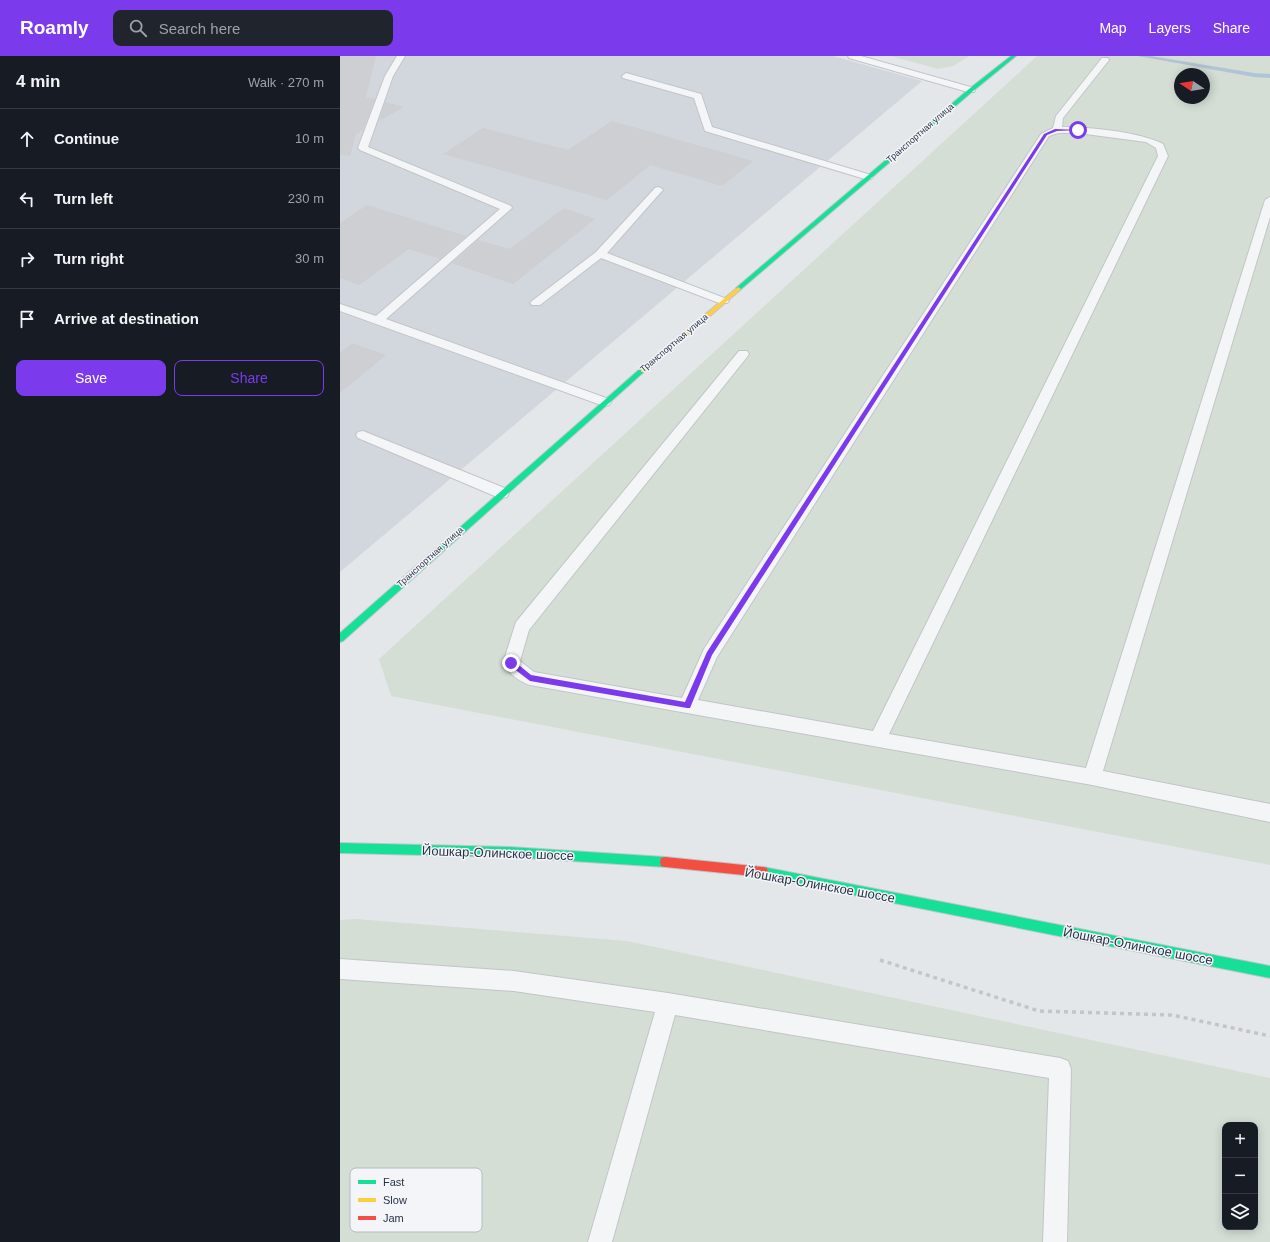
<!DOCTYPE html>
<meta charset="utf-8">
<style>
:root{--surface:#171b24;--page:#20242c;--text:#f1f3f6;--muted:#9ea1a6;--line:#363941;--accent:#7c3aed}
body{margin:0;font-family:Helvetica,sans-serif;background:var(--page);color:var(--text)}
.controls{position:absolute;right:12px;bottom:12px;display:grid;overflow:hidden;border-radius:8px;box-shadow:0 2px 10px #0003}
.controls button{width:36px;height:36px;display:grid;place-items:center;padding:0;border:0;border-bottom:1px solid var(--line);background:var(--surface);color:var(--text);font:20px sans-serif}
.compass{position:absolute;left:834px;top:12px;width:36px;height:36px;border-radius:50%;background:var(--surface);box-shadow:0 2px 10px #0003;rotate:282deg}
.stop{position:absolute;width:12px;height:12px;margin:-9px;border:3px solid #7c3aed;border-radius:50%;background:#fff}
.stop.end{background:#7c3aed;border-color:#fff;box-shadow:0 1px 4px #0008}
.list{margin:0;padding:0;list-style:none}
h2{display:flex;justify-content:space-between;align-items:center;height:52px;margin:0;padding:0 16px;font-size:17px}
h2 small{font-size:13px;font-weight:400;color:var(--muted)}
.list li{display:grid;grid-template-columns:26px 1fr auto;gap:12px;align-items:center;box-sizing:border-box;height:60px;padding:0 16px;border-top:1px solid var(--line)}
.list b{display:block;font-size:15px;white-space:nowrap}
.list em{font-size:13px;font-style:normal;color:var(--muted)}
.actions{display:flex;gap:8px;padding:12px 16px}
.actions a{flex:1;padding:9px 0;border:1px solid var(--accent);border-radius:8px;text-align:center;font-size:14px;color:var(--accent)}
.actions .main{background:var(--accent);color:#fff}
.icon{flex:none;width:22px;height:22px;fill:none;stroke:currentColor;stroke-width:2;stroke-linecap:round;stroke-linejoin:round}
.map{position:relative;flex:none;width:930px;height:1186px;overflow:hidden}
header{display:flex;align-items:center;gap:24px;box-sizing:border-box;height:56px;padding:0 20px;background:var(--accent);color:#fff}
header strong{font-size:19px}
nav{display:flex;gap:22px;margin-inline-start:auto;font-size:14px}
.search{width:280px;height:36px;background:var(--page);display:flex;align-items:center;gap:10px;box-sizing:border-box;padding:0 14px;border-radius:8px;color:var(--muted);font-size:15px}
main{display:flex}
aside{flex:1;background:var(--surface)}
.map>svg:first-child{display:block}
.built{fill:#d2d6dd}
.green{fill:#d4ded5;fill-rule:evenodd}
.lines{fill:none;stroke-linecap:round;stroke-linejoin:round}
.stream{fill:#b1c3d6;fill-rule:evenodd}
.building{fill:#cdcfd2}
.lane-casing{stroke:#c2c5c8;stroke-width:2}
.fast-casing{stroke:#c2c5c8;stroke-width:2}
.slow-casing{stroke:#c2c5c8;stroke-width:2}
.jam-casing{stroke:#c2c5c8;stroke-width:2}
.path{stroke:#c3c5ca;stroke-width:3.5;stroke-dasharray:4 4;stroke-linecap:butt}
.lane{fill:#f4f5f7;fill-rule:evenodd}
.fast{fill:#16e098;fill-rule:evenodd}
.slow{fill:#ffcf43;fill-rule:evenodd}
.jam{fill:#f24e42;fill-rule:evenodd}
.route{fill:#7c3aed}
.labels{text-anchor:middle;dominant-baseline:central;stroke-width:3;stroke-linejoin:round;paint-order:stroke}
.far-street-label{font-size:9px;fill:#293346;stroke:#f3f5f9}
.near-street-label{font-size:13px;fill:#293346;stroke:#f3f5f9}
.key{fill:#f3f5f9;stroke:#b6bbc3;stroke-width:1}
.key-label{font-size:11px;fill:#293346}
</style>
<header>
<strong>Roamly</strong>
<div class="search"><svg class="icon" aria-label="search" viewBox="0 0 24 24"><circle cx="10" cy="10" r="6"/><path d="M15 15l6 6"/></svg>Search here</div>
<nav><a>Map</a><a>Layers</a><a>Share</a></nav>
</header>
<main>
<aside>
<h2>4 min<small>Walk · 270 m</small></h2>
<ul class="list">
<li><svg class="icon" aria-label="ahead" viewBox="0 0 24 24"><path d="M12 20V5M6 11l6-6 6 6"/></svg><div><b>Continue</b></div><em>10 m</em></li>
<li><svg class="icon" aria-label="left" viewBox="0 0 24 24"><path d="M17 20v-9H6M10 6l-5 5 5 5"/></svg><div><b>Turn left</b></div><em>230 m</em></li>
<li><svg class="icon" aria-label="right" viewBox="0 0 24 24"><path d="M7 20v-9h11M14 6l5 5-5 5"/></svg><div><b>Turn right</b></div><em>30 m</em></li>
<li><svg class="icon" aria-label="arrive" viewBox="0 0 24 24"><path d="M6 21V4h12l-3 4 3 4H6"/></svg><div><b>Arrive at destination</b></div></li>
</ul>
<div class="actions"><a class="main">Save</a><a>Share</a></div>
</aside>
<div class="map">
<svg width="930" height="1186" viewBox="0 0 930 1186">
<rect width="100%" height="100%" fill="#e4e7ea"/>
<!-- built -->
<path class="built" d="M0,0H493L582,25L0,516Z"/>
<!-- green -->
<path class="green" d="M551,0H629L613,10L598,13Z
M697,0H930V809L51,640L39,603ZM840,18H864V42H840Z
M17,863L287,885L930,1022V1186H0V864ZM885,1069H915V1171H885Z"/>
<g class="lines">
<!-- stream -->
<path class="stream" d="M798,0H811L914,17L930,18V22L914,21Z"/>
</g>
<!-- building -->
<path class="building" d="M0,0H36L26,41L35,43L23,74L16,78L10,100L0,99Z
M45,46L64,51L39,65Z
M272,65L413,105L382,130L310,109L267,144L103,98L143,72L228,94Z
M27,149L126,180L100,203L69,193L19,229L0,222V167Z
M224,152L255,163L173,228L112,207L138,184L170,193Z
M12,287L46,299L0,337V297Z"/>
<g class="lines">
<!-- lane casing -->
<g class="lane-casing">
<path id="lane" d="M57,0H65L53,20L28,91L171,150L172,152L46,263L269,343L271,346L269,349L265,350L261,349L0,255V248L36,260L160,153L20,94L18,92L45,20Z
M508,0H521L634,32L635,34L634,36H628L509,2Z
M762,2H768L769,4L723,62L722,71C749,71 800,76 823,88L828,100L549,678L746,712L925,144L930,141V161L763,715L930,748V766L752,729L190,629C180,626 167,616 163,607L176,566L399,295H407L409,298L407,301L189,574L180,605L194,616L342,642L364,593L701,78L713,72L716,60ZM718,77H738L806,86L816,92L818,100L533,675L358,644L377,601L709,80Z
M286,17L361,38L372,71L531,119L533,121L531,123H525L365,75L354,42L283,22L282,20Z
M318,131L321,132L323,134L321,136L267,197L387,243L389,245L387,247H379L261,202L200,249H192L190,247L192,245L256,196L315,132Z
M23,375L167,433L169,437L167,441L162,442L157,441L18,382L16,379L18,376Z
M0,903L174,915L328,937L720,1002L728,1005L731,1013L727,1186H703L709,1022L335,959L272,1186H248L315,956L174,935L0,923Z"/>
</g>
<!-- fast casing -->
<g class="fast-casing">
<path id="fast" d="M671,0H676L633,35L400,234H396V232L629,33Z
M301,312H303L306,314L3,585L0,586V577Z
M0,787L170,791L325,801L329,802L330,806L329,810L325,811L170,801L0,797Z
M423,811L930,910V922L423,821L419,820L418,816L419,812Z"/>
</g>
<!-- slow casing -->
<g class="slow-casing">
<path id="slow" d="M398,231L401,233L400,234L305,316H301V312Z"/>
</g>
<!-- jam casing -->
<g class="jam-casing">
<path id="jam" d="M325,801L423,811L427,812L428,816L427,820L423,821L325,811L321,810L320,806L321,802Z"/>
</g>
<!-- path -->
<path class="path" d="M540,904L699,955L832,959L930,980"/>
<!-- lane -->
<use href="#lane" class="lane"/>
<!-- fast -->
<use href="#fast" class="fast"/>
<!-- slow -->
<use href="#slow" class="slow"/>
<!-- jam -->
<use href="#jam" class="jam"/>
</g>
<!-- route -->
<path class="route" d="M715,73L740,74L717,75L707,79L372,599L350,652H347L190,625L169,609V605H174L191,619L345,646L367,596L704,78Z"/>
<g class="labels">
<!-- far-street labels -->
<g class="far-street-label">
<text transform="translate(580 77) rotate(-41)">Транспортная улица</text>
<text transform="translate(334 287) rotate(-40)">Транспортная улица</text>
<text transform="translate(90 501) rotate(-42)">Транспортная улица</text>
</g>
<!-- near-street labels -->
<g class="near-street-label">
<text transform="translate(158 797) rotate(2)">Йошкар-Олинское шоссе</text>
<text transform="translate(480 829) rotate(10)">Йошкар-Олинское шоссе</text>
<text transform="translate(798 890) rotate(11)">Йошкар-Олинское шоссе</text>
</g>
</g>
<!-- legend -->
<rect x="10" y="1112" width="132" height="64" rx="6" class="key"/>
<rect x="18" y="1124" width="18" height="4" fill="#16e098"/>
<rect x="18" y="1142" width="18" height="4" fill="#ffcf43"/>
<rect x="18" y="1160" width="18" height="4" fill="#f24e42"/>
<g class="key-label">
<text x="43" y="1130">Fast</text>
<text x="43" y="1148">Slow</text>
<text x="43" y="1166">Jam</text>
</g>
</svg>
<div class="controls">
<button>+</button>
<button>−</button>
<button><svg class="icon" aria-label="layers" viewBox="0 0 24 24"><path d="M12 4l9 5-9 5-9-5zM3 14l9 5 9-5"/></svg></button>
</div>
<svg class="compass" viewBox="-18 -18 36 36"><path d="M0-13l5 13h-10z" fill="#e53935"/><path d="M0 13l5-13h-10z" fill="#9ea1a6"/></svg>
<div class="stop" style="left:738px;top:74px"></div>
<div class="stop end" style="left:171px;top:607px"></div>
</div>
</main>
